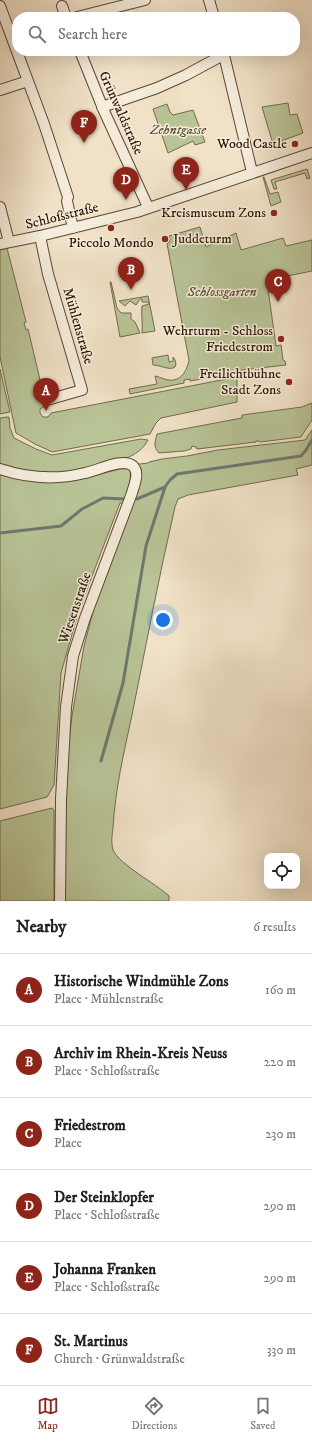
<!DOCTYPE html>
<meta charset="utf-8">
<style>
:root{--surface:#fff;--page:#f6f6f6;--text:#202124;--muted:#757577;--line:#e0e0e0;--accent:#8f2418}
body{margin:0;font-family:"IM FELL DW Pica",serif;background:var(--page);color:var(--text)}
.controls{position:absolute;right:12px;bottom:12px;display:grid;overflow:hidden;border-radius:8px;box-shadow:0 4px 16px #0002}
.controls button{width:36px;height:36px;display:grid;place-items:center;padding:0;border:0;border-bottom:1px solid var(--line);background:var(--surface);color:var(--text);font:20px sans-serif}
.you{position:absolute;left:163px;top:620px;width:14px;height:14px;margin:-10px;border:3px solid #fff;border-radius:50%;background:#1a73e8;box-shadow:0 0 0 6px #1a73e833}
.badge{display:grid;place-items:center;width:26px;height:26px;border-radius:50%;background:var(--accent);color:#fff;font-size:13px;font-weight:700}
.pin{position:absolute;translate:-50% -33px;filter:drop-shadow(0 1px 2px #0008)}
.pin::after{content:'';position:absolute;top:21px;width:14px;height:12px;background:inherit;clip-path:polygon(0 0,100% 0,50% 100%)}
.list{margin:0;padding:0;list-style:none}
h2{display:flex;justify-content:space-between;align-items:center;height:52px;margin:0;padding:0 16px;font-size:17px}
h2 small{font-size:13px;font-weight:400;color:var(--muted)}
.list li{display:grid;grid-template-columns:26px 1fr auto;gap:12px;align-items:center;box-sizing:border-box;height:72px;padding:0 16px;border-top:1px solid var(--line)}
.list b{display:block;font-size:15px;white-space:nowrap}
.list p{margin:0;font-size:13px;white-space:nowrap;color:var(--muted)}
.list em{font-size:13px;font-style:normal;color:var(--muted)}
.icon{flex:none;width:22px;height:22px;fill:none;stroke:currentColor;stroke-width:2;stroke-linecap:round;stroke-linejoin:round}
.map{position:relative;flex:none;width:312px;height:901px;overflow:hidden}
.search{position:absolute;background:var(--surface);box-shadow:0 4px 16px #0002;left:12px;right:12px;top:12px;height:44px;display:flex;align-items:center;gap:10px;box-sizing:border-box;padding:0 14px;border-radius:16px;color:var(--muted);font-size:15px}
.sheet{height:484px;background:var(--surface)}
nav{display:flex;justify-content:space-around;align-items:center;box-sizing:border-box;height:56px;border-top:1px solid var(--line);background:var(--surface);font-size:11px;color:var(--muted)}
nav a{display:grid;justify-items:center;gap:2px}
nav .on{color:var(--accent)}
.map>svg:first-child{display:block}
.green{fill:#b8c396;stroke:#726b4b}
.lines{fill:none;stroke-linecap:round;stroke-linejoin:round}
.stream{stroke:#6e7870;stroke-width:3}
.street-casing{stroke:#5c4632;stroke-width:12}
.street{stroke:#f5ecdb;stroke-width:10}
.poi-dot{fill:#8f2418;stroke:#f5ecdb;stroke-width:1.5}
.labels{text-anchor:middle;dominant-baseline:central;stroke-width:3;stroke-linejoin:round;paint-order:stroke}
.street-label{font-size:14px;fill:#2b1300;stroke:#f5ecdb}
.park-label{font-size:14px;font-style:italic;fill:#5c5134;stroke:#f5ecdb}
.poi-label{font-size:14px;fill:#2b1300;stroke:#f5ecdb;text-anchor:end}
</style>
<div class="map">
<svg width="312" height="901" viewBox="0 0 312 901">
<rect width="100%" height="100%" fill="#f0e1c7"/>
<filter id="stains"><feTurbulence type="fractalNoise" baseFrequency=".005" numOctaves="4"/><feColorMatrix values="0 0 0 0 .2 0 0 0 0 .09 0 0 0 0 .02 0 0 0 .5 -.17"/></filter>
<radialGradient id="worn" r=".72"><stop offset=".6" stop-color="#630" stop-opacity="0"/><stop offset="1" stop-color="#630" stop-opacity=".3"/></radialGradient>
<!-- green -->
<path class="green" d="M288,103L290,115L297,114L303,133L273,144L262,107Z
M167,104L170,112L173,115L193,110L205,142L195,145L193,141L168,153L153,109Z
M307,169L310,178L307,179L305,173L275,182L277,189H274L271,180Z
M263,177H264L270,194L278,192L281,202L271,206Z
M200,227L206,247L236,233L241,250L283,238L286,246L312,240V271L278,278L274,281L273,288L268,289L276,346L281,345L283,360L285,361L286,365L242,370L236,373L190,381V379L184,380V383L130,394L129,389L157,384L155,376C160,377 163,379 168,380C181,382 187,371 189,360L167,244L170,241L169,236Z
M7,248L26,322L24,323L26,330L28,329L46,405L40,409V413L43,417H48L51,413L237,377V402L161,418L156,423L150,434L52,452L35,444L16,433L0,357V250Z
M110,282H111L117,308L121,313H131V319L135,322L140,333L120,337Z
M148,296L155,331L142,333C143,324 141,315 142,306L149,304V302H142V299H140L136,305L130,301L125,306L119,301Z
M168,355L169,362L173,361V357L175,360L176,364L175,367C169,371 161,365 153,365L152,358Z
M0,369L10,412L0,414Z
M312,403V420L301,437L260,442L259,441H256V442L197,449L196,447L192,446L191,449L184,451L159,453C153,447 155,442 157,434L242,418V415L302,407Z
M7,417H9L10,428L14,438L36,449L52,455L141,439L148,440C144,447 140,451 133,455C118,463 66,475 49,474C33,473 16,469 0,466V418Z
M312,430V465L296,469L298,475L188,495L178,499L175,507C159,576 146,645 132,715C124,752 115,790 113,828C112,835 111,843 113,850C120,865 155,883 169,896V901H63L61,805L72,716L84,646L99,589L130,504L120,503L79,610L61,673L54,785L47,797L0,809V473L21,478L148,463L149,462L162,459L187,456L218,450L305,440Z
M52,808L54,810V901H0V821Z"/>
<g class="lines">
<!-- stream -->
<path class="stream" d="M137,499L165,487L170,480L177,474L301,456L306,450L312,440
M0,533L61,526L82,509L103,498L124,499
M101,761L123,683L146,546L165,487"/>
<!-- street casing -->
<g class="street-casing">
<path id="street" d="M209,0L214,17
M0,6L44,124L68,197
M62,6L66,17
M77,17L145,0
M80,51L104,111L148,207
M223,51L252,172
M0,90L28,81
M102,107L157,88L186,75L223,55
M67,201L73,228
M0,207L9,242
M40,236L48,274L82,390L47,400
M0,244L40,236L137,212L312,153
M0,469C27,478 57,480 85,473C97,471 123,457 133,466C140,473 134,485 132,493L85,618L73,656L66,707L61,799L60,901"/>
</g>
<!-- street -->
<use href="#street" class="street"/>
</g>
<!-- markers -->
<g class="poi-dot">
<circle cx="295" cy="144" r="4"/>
<circle cx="274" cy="213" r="4"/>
<circle cx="111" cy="228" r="4"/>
<circle cx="165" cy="239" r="4"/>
<circle cx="281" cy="339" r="4"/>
<circle cx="289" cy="382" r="4"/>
</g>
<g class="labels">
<!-- street labels -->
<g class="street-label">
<text transform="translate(121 113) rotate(66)">Grünwaldstraße</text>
<text transform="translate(62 216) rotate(-14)">Schloßstraße</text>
<text transform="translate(78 326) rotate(74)">Mühlenstraße</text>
<text transform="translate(75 608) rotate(-71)">Wiesenstraße</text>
</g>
<!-- park labels -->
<g class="park-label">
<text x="178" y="130">Zehntgasse</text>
<text x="222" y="292">Schlossgarten</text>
</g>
<!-- poi labels -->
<g class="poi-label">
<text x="287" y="144">Wood Castle</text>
<text x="266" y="213">Kreismuseum Zons</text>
<text x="173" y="239" text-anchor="start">Juddeturm</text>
<text x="111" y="243" text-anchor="middle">Piccolo Mondo</text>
<text x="273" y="331">Wehrturm - Schloss<tspan x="273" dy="16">Friedestrom</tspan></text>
<text x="281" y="374">Freilichtbühne<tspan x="281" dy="16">Stadt Zons</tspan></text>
</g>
</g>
<rect width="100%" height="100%" filter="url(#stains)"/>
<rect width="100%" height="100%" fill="url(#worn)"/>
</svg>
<div class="controls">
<button><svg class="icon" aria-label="locate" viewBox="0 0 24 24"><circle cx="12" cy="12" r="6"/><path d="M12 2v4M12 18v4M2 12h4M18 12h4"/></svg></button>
</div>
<div class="you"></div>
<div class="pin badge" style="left:46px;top:411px">A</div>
<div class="pin badge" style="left:131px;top:290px">B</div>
<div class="pin badge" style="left:278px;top:302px">C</div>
<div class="pin badge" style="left:126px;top:200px">D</div>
<div class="pin badge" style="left:186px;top:190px">E</div>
<div class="pin badge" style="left:84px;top:143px">F</div>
<div class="search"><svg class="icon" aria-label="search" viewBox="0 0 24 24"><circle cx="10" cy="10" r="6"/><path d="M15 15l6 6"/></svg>Search here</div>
</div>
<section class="sheet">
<h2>Nearby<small>6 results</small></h2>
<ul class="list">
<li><span class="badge">A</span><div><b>Historische Windmühle Zons</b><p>Place · Mühlenstraße</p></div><em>160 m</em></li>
<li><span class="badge">B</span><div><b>Archiv im Rhein-Kreis Neuss</b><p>Place · Schloßstraße</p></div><em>220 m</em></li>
<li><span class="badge">C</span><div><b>Friedestrom</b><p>Place</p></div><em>230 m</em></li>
<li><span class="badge">D</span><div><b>Der Steinklopfer</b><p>Place · Schloßstraße</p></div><em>290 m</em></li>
<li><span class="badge">E</span><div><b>Johanna Franken</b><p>Place · Schloßstraße</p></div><em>290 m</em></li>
<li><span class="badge">F</span><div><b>St. Martinus</b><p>Church · Grünwaldstraße</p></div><em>330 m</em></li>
</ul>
</section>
<nav>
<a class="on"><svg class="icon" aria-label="map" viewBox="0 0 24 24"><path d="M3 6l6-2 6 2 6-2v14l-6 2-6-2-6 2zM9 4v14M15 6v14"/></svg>Map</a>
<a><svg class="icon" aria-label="directions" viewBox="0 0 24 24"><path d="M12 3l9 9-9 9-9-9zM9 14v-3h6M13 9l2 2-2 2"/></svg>Directions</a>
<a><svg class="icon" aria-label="saved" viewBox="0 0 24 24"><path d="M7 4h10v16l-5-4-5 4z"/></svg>Saved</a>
</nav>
